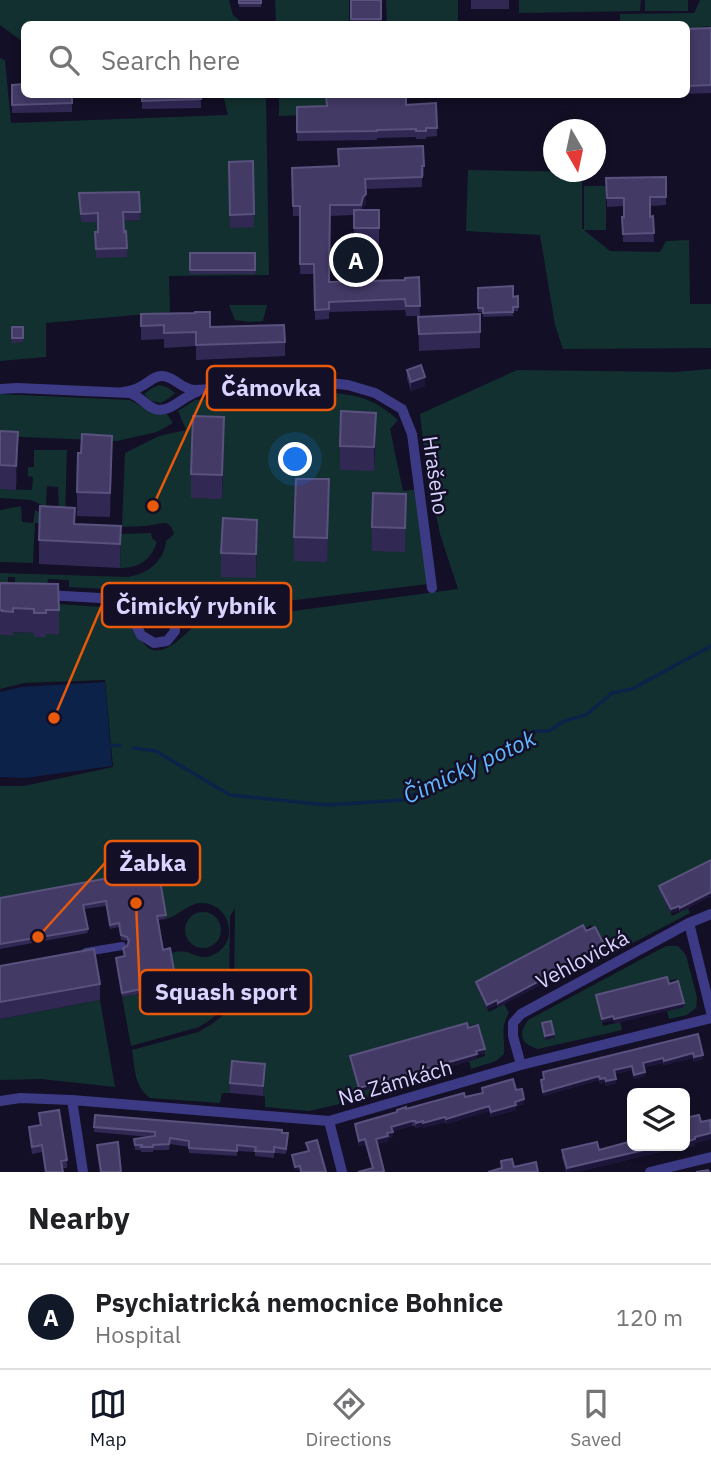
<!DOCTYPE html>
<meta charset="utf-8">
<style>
:root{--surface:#fff;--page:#f2f2f2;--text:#202124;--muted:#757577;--line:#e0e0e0;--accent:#111827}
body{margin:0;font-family:"IBM Plex Sans",sans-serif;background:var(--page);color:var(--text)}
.controls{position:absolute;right:21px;bottom:21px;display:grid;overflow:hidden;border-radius:10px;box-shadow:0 4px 10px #0003}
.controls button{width:63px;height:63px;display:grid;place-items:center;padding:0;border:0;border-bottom:2px solid var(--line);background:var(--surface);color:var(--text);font:35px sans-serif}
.compass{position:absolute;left:543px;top:119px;width:63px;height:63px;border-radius:50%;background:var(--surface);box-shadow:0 4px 10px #0003;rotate:171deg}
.you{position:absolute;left:296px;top:460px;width:24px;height:24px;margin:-18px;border:5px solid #fff;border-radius:50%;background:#1a73e8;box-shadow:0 0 0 10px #1a73e833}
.badge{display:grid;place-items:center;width:46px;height:46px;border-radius:50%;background:var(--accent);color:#fff;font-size:23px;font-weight:700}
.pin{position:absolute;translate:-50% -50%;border:4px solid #fff;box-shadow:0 2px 7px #0006}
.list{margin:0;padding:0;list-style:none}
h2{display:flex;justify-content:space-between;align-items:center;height:91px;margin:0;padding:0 28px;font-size:30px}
h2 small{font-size:23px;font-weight:400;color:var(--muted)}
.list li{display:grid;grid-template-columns:46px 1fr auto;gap:21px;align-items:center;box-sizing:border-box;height:105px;padding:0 28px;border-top:2px solid var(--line)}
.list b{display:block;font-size:26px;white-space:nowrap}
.list p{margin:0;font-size:23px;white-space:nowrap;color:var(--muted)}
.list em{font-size:23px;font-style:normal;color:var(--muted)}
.icon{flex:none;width:38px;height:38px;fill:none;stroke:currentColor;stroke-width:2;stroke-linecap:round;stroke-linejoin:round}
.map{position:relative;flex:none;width:711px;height:1172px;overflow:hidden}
.search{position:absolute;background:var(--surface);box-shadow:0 4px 10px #0003;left:21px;right:21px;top:21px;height:77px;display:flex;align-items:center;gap:18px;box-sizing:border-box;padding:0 24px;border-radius:10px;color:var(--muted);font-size:26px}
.sheet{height:196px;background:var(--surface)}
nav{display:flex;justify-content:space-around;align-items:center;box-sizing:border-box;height:98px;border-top:2px solid var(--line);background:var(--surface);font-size:19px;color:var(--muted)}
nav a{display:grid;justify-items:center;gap:4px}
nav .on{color:var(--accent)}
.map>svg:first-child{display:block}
.green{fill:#12302f;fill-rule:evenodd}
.water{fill:#0c2248}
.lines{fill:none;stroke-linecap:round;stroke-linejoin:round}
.stream{stroke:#0c2248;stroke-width:3.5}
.pedestrian{stroke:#3d3a85;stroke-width:8}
.minor{stroke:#3d3a85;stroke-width:10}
.wall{fill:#312854}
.shaded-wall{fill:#1d163a}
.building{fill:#433a66;stroke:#5a527e;stroke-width:2}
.labels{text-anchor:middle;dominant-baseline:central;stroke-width:5;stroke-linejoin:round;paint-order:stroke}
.street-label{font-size:21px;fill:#d9d4ff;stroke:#130f26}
.water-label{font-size:23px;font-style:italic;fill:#62b6ff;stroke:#130f26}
.leader{fill:none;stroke:#e8590c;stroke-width:2.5}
.callout-dot{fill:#e8590c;stroke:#130f26;stroke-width:2.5}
.callout{fill:#130f26;stroke:#e8590c;stroke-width:2.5}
.callout-label{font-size:23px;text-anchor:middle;font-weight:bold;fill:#d9d4ff}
</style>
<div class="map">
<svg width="711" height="1172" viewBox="0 0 711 1172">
<rect width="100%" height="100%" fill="#130f26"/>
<!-- green -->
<path class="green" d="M0,0H229L233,15L244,24H24V42H23L0,25Z
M275,0H349V24H276Z
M386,0H458V24H387Z
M519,0H641L640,11L519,13Z
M645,0H688V11H645Z
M700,0H711V29L708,26L687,30L686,24H620V14L694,13Z
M0,58L5,60L11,123L228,115L223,95H266L269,275L169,276L170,312L46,323V357L0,361ZM140,206V220L123,221L124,240L98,241V222H81Z
M279,95H326L327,114L279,116Z
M468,170L582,172V229H584V186H606V230H584L610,251L660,252L666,241L689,240L690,304H711V348L563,349L555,325L540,235L466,231Z
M229,305H267L263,321L250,322L235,320Z
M711,369V864L660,891L672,916L688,908L690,913L593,964L590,958L605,950L591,925L476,987L489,1012L504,1004L509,1013C500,1026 505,1039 504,1054L496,1061L471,1069L469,1061L485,1056L476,1024L350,1060L359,1092L375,1087L378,1095L352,1102V1101L309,1111L265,1107V1097L263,1096L265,1075L232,1072L230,1093H222L220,1103L150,1098C134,1086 135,1069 132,1050L198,1032L212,1024L232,1008L234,996L235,908L230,916L229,996L223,1009L210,1020L199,1027L131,1046L122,997L146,993L150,1014L170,953C175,952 181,951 187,952C196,955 203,960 213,955C240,943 231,902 200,903C188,904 178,916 166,919L158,874L0,902V786H24L113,767L105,680L24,683L0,689V632H2V635L13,636V632L59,634V623L57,622L58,604L102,607L123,619L126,618C132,627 138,637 145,645C161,662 184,635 196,624L458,589L440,534L432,495L442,493L439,482L428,483L420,414L517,370L675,372Z
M159,385L167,387L175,393L168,399L161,403L151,401L144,394L152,388Z
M321,391C356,396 370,395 398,420L390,429L403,491L419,489L428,584L213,610L187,590L168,589V597L159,604L132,595L105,589L69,587V580L48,579L47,587L15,585V577H8V585H0V573L128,577C147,574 164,562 166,541L174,534C170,519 163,523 152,525C142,527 131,526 122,527L125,453L159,436L186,430L178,411L195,400Z
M0,394L130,400L148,410L167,414L173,423L157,432L117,441L0,436Z
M34,450H67L65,515L59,511L58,487L47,486L46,507L31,500L0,498V489L32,490L33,477L28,476V467H34Z
M21,506L22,522L33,523L35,510L63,525L35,523L33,563L0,562V510Z
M151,533L152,538L157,542C151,560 139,568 120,568L121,534Z
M185 930a18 18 0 1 1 36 0a18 18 0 1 1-36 0Z
M666,946H678L686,955L697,997L696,1008L687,1015L669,1019L667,1011L683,1007L676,979L597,999L603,1026L620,1022L622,1030L538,1049C520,1044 518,1034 528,1020Z
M100,1000L115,1087L41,1079L0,1080V1019Z"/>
<!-- water -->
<path class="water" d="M105,682L112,766L25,778L0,777V692L21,687Z"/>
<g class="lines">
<!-- stream -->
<path class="stream" d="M111,745L120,746
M133,748L156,751L230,795L327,805L403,800L529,733L537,731H549L564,721L586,715L612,693L632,689L711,646"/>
<!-- pedestrian -->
<path class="pedestrian" d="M86,952L122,946"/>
<!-- minor -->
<path class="minor" d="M0,389L17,388L130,393C141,397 146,406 155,409C169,414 183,396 197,392
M123,392C129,391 135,390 140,387C149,383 156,373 167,377C177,380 181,388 194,390L329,383L348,385L375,393L402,409L412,434L432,588
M46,595L118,599L161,611L174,621L175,631L167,641L154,643L141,635L131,614L118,599
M689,923L711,1012
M521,1065L513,1036V1023L521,1014L689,923L711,914
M72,1100L83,1172
M0,1101L20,1098L72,1100L329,1121L521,1065L711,1018
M329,1121L342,1172
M650,1172L711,1157"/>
</g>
<!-- wall -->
<path class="wall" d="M239,0H261V7H239Z
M351,0H381V24H351Z
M471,0H509V9H471Z
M711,28V93L687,94V29Z
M12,85L72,94V112L12,113Z
M142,94H201V108L142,109Z
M539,94H599V97L539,98Z
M436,103L437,136L426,137V139H416V137L377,138V140L297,141V107Z
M423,146L424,176H422V187L366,189V204L363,207L362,210H379V245H354V215L330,216L329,282L405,280L419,277L420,316H406L405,310L329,312V319L315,320L314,274H300V216H293L292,168L339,166Z
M253,161L254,227L230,228L229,162Z
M666,177V205L650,206V217L653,216L654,242H623L622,217H624V206L607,207L606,178Z
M139,192L140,220L123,221L124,232L126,231L127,257L96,258L95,232H98V222H81L79,193Z
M190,253H255V274H190Z
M478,288L513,297L518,296V311H513V316L483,317V312H478Z
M141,314L285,342V356L196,360V346L164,348V339L141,340Z
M480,314V348L419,351L418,317Z
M12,327H23V342L12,343Z
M407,370L425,386L411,391L407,379Z
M0,431L18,456L16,490L0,489Z
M376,437L374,471L340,470V446Z
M224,441L222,499L191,498V474Z
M81,453L112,460L110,517L77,516V492Z
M406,494L405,552L372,551V527Z
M329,503L327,562L294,561V537Z
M75,524L121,526L120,568L39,564V540Z
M257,544L256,578L221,577V553Z
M0,583L59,610V634H46V637H34V633L13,632V636L2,635V634H0Z
M711,860V896L680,912L679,910L671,913L659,891V886Z
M158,869L166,919L158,920L163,950L180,1004V1009L150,1014L146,993L122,997L116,958L124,957L123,948L127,946L128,944L127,941L121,940L119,927L110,929L106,906L84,909L88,933L0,949V898Z
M586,931L605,951L498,1007L497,1005L487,1009L476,987V982Z
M0,966L100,984V1000L0,1019Z
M468,1028L485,1053L477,1055V1059L359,1092L350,1060V1056Z
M698,1034L703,1059L694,1062L693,1058L664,1065L663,1063L644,1067L645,1076L634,1079L632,1070L615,1074L616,1083L606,1086L605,1082L600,1084L599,1080L543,1096L541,1085V1080H543V1072Z
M265,1074L263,1096L230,1093V1083Z
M482,1088L516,1090L524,1104L516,1106V1110L491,1117L489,1111L446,1124L445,1122L423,1128V1126L416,1128L415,1126H412L393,1131V1137L388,1138V1141L377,1144L384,1172L372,1168L365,1144L359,1146L355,1129V1124L397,1112V1110L406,1109L482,1093Z
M39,1113L67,1160V1168H63V1172H45L42,1152L32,1154L29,1135V1127L40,1126Z
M95,1115L282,1133L288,1139L286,1154L274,1153V1158L255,1156V1152L237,1151V1156L189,1153V1147L170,1144L169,1150H153V1152H141V1150H135L134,1139L149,1137L94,1132Z
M685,1118L711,1125V1139L695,1143V1146L686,1148L685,1146L577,1172H566L562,1157V1150H599L632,1141V1136V1146H685Z"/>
<!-- shaded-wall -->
<path class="shaded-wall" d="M366,194V204L363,207L361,215L363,197Z
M425,377V386L411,391V382Z
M376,413V437L374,471V447Z
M224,417V441L222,499V475Z
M18,432V456L16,490V466Z
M112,436V460L110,517V493Z
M257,520V544L256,578V554Z
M711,892V896L680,912V908Z
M679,906V910L671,913V909Z
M605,946V951L498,1007V1003Z
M497,1000V1005L487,1009V1005Z
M684,1003V1007L614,1024V1019Z
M613,1016V1020L602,1023V1019Z
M554,1034V1038L545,1040V1036Z
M485,1049V1053L477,1055V1059L359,1092V1088Z
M693,1053V1058L664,1065V1061Z
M703,1055V1059L694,1062V1057Z
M663,1058V1063L643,1067V1063Z
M632,1066V1070L614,1074V1070Z
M645,1072V1076L634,1079V1075Z
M599,1076V1080L543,1096V1092Z
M605,1078V1082L600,1084V1079Z
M616,1079V1083L606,1086V1081Z
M524,1099V1104L516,1106V1110L491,1117V1112Z
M489,1106V1111L446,1124V1119Z
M445,1117V1122L423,1128V1123Z
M412,1121V1126L391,1132V1127Z
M423,1121V1126L416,1128V1123Z
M393,1132V1137L388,1138V1141L376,1144V1139L387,1133Z
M711,1133V1139L695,1143V1146L686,1148V1142L695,1137Z
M365,1139V1144L359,1146V1141Z
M685,1140V1146L577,1172H567V1168L661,1146H685Z
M300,1166V1170L295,1171V1167Z"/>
<!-- building -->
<path class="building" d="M239,0H261V3H239Z
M351,0H381V19H351Z
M711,28V85L687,86V29Z
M24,84V94H72V103L12,105V85Z
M142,94H201V99L142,101Z
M326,94H406V105L436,103L437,128H426V131H416V129L377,130V131L297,132V107L327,106Z
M423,146L424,166H422V177L365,179L366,194L363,197L361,205H330L329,282L405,280V278L419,277L420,306H406L405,299L329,302V309L315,310L314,264H300V206H293L292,168L339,166L338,149Z
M253,161L254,214L230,215L229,162Z
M666,177V197H650V217L653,216L654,233L623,234L622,217H624V198H607L606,178Z
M139,192L140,212H123L124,232L126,231L127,248L96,249L95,232H98V213L81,214L79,193Z
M354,210H379V228H354Z
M190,253H255V270H190Z
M513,286V297L518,296V307H513V312L483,313V308H478V288Z
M195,312H210V327L284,325L285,342L196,345V332L164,333V325L141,326V314L195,313Z
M480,314V332L419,334L418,317Z
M12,327H23V338H12Z
M421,365L425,377L411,382L407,370Z
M341,411L376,413L374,447L340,446Z
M193,416L224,417L222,475L191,474Z
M0,431L18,432L16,466L0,465Z
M82,434L112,436L110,493L77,492L78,453H81Z
M296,479H329L327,538L294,537Z
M373,493L406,494L405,528L372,527Z
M40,506L75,508L74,524L121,526L120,544L39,540Z
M223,518L257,520L256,554L221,553Z
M0,583L58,584L59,610H46V613H34V609L13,608V612L2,611V610H0Z
M711,860V892L680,908L679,906L671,909L659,886Z
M158,869L166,915L157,916L163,950L170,948L180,1004L150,1010L146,988L122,993L116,958L125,956L123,948L127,946L129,941L127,937L121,935L119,923L110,925L106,901L83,905L88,929L0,944V898Z
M583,925L586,931L595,927L605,946L498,1003L497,1000L487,1005L476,982Z
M94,949L100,984L0,1002V966Z
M667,977L669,984L678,981L684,1003L614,1019L613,1016L602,1019L596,995Z
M551,1021L554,1034L545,1036L542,1023Z
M467,1023L468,1028L478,1025L485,1049L476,1051L477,1054L359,1088L350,1056Z
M698,1034L703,1055L694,1057L693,1053L664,1061L663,1058L643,1063L645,1072L634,1075L632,1066L614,1070L616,1079L606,1081L605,1078L600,1079L599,1076L543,1092L541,1080L544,1079L543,1072Z
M232,1061L265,1064L263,1086L230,1083Z
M513,1079L516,1090L522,1089L524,1099L515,1102L516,1105L491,1112L489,1106L446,1119L445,1117L423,1123V1121L416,1123L415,1121H412L391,1127L393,1132L387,1133L388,1136L376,1139L384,1171L381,1172H358L373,1168L365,1139L359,1141L355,1124L397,1112V1110L406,1107V1109L464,1093L465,1097L483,1093L482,1088Z
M59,1110L67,1160L61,1161L63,1172H46L42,1145L32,1147L29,1127L41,1125L39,1113Z
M95,1115L282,1130V1133H288L286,1149L274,1147V1152L255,1151L256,1147L237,1145V1151L189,1148V1141L170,1138L169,1144L153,1145V1147H141L142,1145H135L134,1139L155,1136V1132L94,1127Z
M699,1115L701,1122L710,1120L711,1133L695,1137V1139L686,1142L685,1140V1118Z
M317,1140L326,1172H301L300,1166L295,1167L292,1155L309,1151L306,1143Z
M632,1141V1146H661L567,1168L562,1150L597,1142L599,1150Z
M118,1142L121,1172H101L97,1145Z
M512,1159L514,1167L536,1162L538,1172H488L502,1168L501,1161Z
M708,1170L709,1172H696Z"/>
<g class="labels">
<!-- street labels -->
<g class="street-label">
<text transform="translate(436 475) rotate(82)">Hrašeho</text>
<text transform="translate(582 959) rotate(-28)">Vehlovická</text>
<text transform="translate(395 1082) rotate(-16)">Na Zámkách</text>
</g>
<!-- water labels -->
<g class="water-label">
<text transform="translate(469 766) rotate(-25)">Čimický potok</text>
</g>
</g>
<!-- callouts -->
<path class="leader" d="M153 506L207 388M54 718L102 605M38 937L105 863M136 903L140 992"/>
<g class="callout-dot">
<circle cx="153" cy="506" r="7"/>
<circle cx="54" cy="718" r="7"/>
<circle cx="38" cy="937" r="7"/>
<circle cx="136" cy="903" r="7"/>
</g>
<g class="callout">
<rect x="207" y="366" width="128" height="44" rx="7"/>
<rect x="102" y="583" width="189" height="44" rx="7"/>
<rect x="105" y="841" width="95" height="44" rx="7"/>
<rect x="140" y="970" width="171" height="44" rx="7"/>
</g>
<g class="callout-label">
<text x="271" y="396">Čámovka</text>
<text x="196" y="614">Čimický rybník</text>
<text x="153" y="871">Žabka</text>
<text x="226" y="1000">Squash sport</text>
</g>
</svg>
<div class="controls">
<button><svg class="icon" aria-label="layers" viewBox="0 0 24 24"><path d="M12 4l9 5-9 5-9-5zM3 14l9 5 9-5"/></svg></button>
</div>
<svg class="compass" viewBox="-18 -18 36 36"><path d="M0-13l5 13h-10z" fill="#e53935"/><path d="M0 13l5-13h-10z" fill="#757577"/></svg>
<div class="you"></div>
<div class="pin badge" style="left:356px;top:260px">A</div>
<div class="search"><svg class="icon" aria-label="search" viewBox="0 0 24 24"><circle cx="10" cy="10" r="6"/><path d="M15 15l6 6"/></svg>Search here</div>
</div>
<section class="sheet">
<h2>Nearby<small></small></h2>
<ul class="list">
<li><span class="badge">A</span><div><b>Psychiatrická nemocnice Bohnice</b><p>Hospital</p></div><em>120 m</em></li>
</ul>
</section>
<nav>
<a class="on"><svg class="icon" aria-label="map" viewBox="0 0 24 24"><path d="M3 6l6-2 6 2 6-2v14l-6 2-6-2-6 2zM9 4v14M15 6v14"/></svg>Map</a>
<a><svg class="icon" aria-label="directions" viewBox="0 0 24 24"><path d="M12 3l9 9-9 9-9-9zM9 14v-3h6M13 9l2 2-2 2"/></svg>Directions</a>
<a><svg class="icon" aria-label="saved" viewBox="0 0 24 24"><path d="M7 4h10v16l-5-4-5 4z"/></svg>Saved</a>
</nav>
